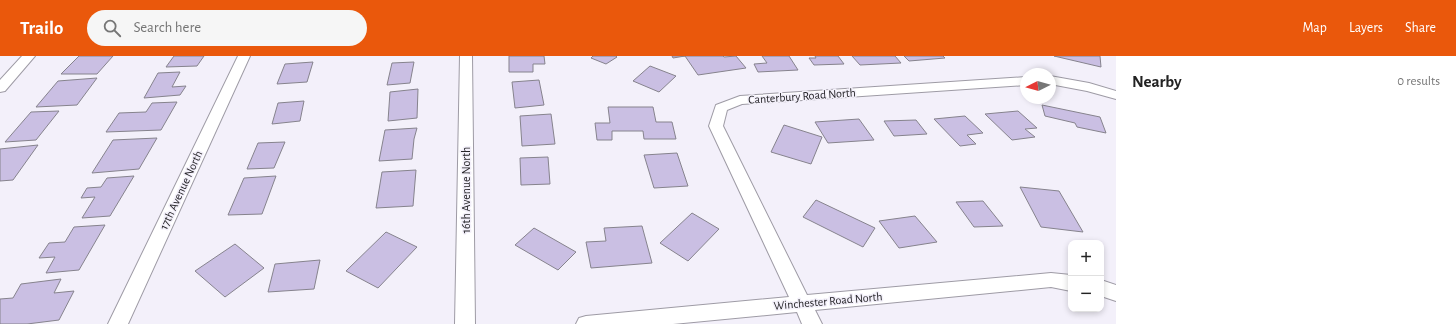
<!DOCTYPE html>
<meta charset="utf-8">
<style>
:root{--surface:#fff;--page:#f6f6f6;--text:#222;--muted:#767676;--line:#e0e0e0;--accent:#ea580c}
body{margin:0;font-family:"Alegreya Sans",sans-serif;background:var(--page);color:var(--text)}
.controls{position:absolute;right:12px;bottom:12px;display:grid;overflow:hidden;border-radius:8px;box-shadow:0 2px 6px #0003}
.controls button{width:36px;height:36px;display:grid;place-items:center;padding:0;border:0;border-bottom:1px solid var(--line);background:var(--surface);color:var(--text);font:20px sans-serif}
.compass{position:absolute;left:1020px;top:12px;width:36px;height:36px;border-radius:50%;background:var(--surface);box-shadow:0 2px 6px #0003;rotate:264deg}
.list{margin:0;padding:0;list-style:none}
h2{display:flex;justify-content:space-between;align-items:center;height:52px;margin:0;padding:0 16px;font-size:17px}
h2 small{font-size:13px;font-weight:400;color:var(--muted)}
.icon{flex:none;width:22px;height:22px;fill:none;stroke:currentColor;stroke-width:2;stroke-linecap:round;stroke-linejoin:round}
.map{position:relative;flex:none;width:1116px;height:268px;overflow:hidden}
header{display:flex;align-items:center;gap:24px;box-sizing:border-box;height:56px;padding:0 20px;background:var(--accent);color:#fff}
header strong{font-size:19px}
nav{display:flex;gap:22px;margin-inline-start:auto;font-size:14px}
.search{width:280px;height:36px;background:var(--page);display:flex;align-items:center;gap:10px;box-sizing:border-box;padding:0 14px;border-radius:22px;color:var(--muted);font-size:15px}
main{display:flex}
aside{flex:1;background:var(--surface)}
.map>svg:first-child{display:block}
.building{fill:#cabfe3;stroke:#86838d}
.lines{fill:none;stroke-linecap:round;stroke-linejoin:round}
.street-casing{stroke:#9e9ba5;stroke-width:2}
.street{fill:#fff;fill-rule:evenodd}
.labels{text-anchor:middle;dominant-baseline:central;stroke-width:3;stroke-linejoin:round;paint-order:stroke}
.street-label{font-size:12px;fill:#262529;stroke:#f3f0fa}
</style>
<header>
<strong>Trailo</strong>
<div class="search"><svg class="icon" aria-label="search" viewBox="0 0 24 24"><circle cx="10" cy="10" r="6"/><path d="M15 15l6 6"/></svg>Search here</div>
<nav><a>Map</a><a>Layers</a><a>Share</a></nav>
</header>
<main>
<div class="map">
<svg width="1116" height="268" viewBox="0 0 1116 268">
<rect width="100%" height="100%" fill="#f3f0fa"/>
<!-- building -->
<path class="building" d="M79,0H113L97,18H61Z
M174,0H204L197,10L166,11Z
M509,0H544L545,8H533V16H509Z
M593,0H616L617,1L606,8L591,2Z
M672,0H723L724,1L736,0L746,12L698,19L685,0L673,2Z
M762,0H789L798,14L758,16L754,8L767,7Z
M815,0H838L844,8L814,9L809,2H816Z
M852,0H895L901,7L860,9Z
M904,0H943L945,2L909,5Z
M1054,0H1100L1101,11Z
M313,6L307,26L277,28L285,8Z
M414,6L410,27L387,29L392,7Z
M650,10L676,20L659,36L633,25Z
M180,16L172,31L186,30L180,39L144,42L158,17Z
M97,22L77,49L36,51L58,25Z
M539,24L544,49L515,52L512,26Z
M418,33L417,62L388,65L390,36Z
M304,45L300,65L272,68L278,47Z
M177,46L161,74L106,76L119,57L146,56L152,47Z
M1042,49L1100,61L1106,77L1077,71L1075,67L1045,60Z
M608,51H653L656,66H672L676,83H644L643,75H612V84H597L595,67H610Z
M59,55L36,84L5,86L31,56Z
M1018,55L1037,72L1025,73L1035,81L1012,84L985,58Z
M551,58L555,88L522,90L520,60Z
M965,60L983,77L967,79L976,88L960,90L934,63Z
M859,63L874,84L828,87L815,66Z
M916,64L927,78L894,80L884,65Z
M784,69L822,81L811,108L771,96Z
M417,72L414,83L412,103L379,105L385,74Z
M157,82L139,113L92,117L113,84Z
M285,86L274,112L247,113L258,87Z
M38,89L13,124L0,125V93Z
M677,97L688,130L654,132L644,99Z
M548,101L550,128L521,129L520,102Z
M416,114L413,150L376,152L382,116Z
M134,120L110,160L82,162L95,141L81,142L87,132L101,131L107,122Z
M276,120L262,158L228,159L244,122Z
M1020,131L1059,135L1083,176L1041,171Z
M816,144L875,172L863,191L803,161Z
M983,145L1003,170L974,171L956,146Z
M692,157L719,173L688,205L660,187Z
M915,160L937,186L899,192L879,165Z
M105,169L79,214L46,217L55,201L39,202L49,187L65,186L74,171Z
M642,170L652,207L591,212L586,186L606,185L604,172Z
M534,172L576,196L558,214L515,189Z
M386,176L417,191L378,232L346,215Z
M235,188L264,212L225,241L195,215Z
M320,204L314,233L268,236L275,208Z
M61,223L54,237L74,235L59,264L27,268H0V243L13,242L21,228Z"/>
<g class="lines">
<!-- street casing -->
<g class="street-casing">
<path id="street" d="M22,0H35L5,35L0,36V24Z
M238,0H250L128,268H108Z
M460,0H472L475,268H455Z
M1050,20L1089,27L1116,35V43L1087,35L1050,28Z
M1026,21V29L742,48L727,54L723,70L807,239L1051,217L1071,219V235L1051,231L815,254L822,268H802L797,256L673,268H576L579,262L586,260L789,241L709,70L716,49L740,40Z
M1101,224L1116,229V245L1101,240Z"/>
</g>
<!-- street -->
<use href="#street" class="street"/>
</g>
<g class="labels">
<!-- street labels -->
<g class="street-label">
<text transform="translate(802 40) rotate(-4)">Canterbury Road North</text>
<text transform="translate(181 134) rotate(-65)">17th Avenue North</text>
<text transform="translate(466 134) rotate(-90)">16th Avenue North</text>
<text transform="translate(828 245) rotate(-5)">Winchester Road North</text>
</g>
</g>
</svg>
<div class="controls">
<button>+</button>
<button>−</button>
</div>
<svg class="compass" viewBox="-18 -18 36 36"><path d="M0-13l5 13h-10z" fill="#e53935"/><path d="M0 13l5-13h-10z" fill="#767676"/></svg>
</div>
<aside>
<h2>Nearby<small>0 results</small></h2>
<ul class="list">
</ul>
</aside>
</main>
